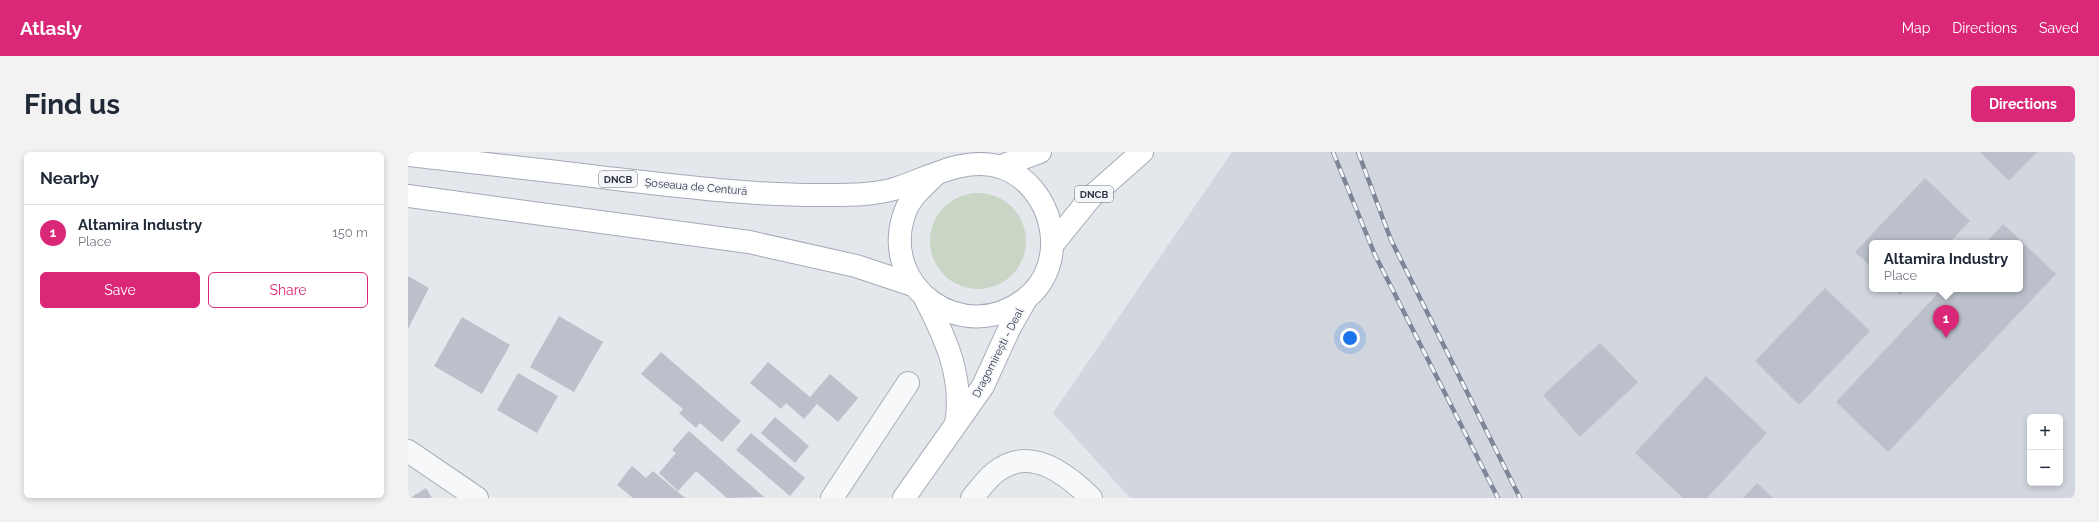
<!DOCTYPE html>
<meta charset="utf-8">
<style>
:root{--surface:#fff;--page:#f2f2f3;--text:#1f2937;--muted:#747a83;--line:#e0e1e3;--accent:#db2777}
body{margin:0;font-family:Raleway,sans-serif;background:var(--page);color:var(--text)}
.controls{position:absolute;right:12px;bottom:12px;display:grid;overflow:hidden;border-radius:6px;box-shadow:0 2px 6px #0003}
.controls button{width:36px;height:36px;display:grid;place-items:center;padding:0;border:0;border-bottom:1px solid var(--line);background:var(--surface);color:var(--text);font:20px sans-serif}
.you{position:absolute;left:942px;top:186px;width:14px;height:14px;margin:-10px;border:3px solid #fff;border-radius:50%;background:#1a73e8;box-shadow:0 0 0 6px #1a73e833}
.badge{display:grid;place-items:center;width:26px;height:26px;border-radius:50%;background:var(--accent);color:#fff;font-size:13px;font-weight:700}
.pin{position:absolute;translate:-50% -33px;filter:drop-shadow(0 1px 2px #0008)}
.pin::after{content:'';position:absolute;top:21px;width:14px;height:12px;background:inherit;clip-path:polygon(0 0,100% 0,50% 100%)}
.popup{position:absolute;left:1461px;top:88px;width:154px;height:52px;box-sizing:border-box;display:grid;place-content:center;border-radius:6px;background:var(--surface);filter:drop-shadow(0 1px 3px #0005);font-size:13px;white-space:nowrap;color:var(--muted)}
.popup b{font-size:15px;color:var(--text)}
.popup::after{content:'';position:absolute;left:50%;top:100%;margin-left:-8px;border:8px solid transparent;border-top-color:var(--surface)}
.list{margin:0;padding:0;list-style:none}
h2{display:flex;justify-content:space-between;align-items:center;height:52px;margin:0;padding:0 16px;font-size:17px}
h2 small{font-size:13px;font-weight:400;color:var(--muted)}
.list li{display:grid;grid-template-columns:26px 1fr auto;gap:12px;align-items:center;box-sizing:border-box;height:56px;padding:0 16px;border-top:1px solid var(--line)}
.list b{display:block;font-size:15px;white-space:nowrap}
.list p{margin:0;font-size:13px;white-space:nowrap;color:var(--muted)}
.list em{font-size:13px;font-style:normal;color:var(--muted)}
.actions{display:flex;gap:8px;padding:12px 16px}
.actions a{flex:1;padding:9px 0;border:1px solid var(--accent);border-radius:6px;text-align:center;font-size:14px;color:var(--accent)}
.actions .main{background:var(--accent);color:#fff}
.map{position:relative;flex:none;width:1667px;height:346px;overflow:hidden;border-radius:6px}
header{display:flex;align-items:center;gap:24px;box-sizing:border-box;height:56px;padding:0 20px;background:var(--accent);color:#fff}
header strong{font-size:19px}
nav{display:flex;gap:22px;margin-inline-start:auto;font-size:14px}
.intro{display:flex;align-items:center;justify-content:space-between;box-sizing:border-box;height:96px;padding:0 24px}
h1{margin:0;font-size:28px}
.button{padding:10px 18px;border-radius:6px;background:var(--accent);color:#fff;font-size:14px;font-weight:700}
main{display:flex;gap:24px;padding:0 24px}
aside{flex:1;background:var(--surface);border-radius:6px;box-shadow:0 2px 6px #0003}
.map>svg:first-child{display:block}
.built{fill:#d2d6de;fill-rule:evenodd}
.green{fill:#c9d6c5}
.building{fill:#bbc0ca}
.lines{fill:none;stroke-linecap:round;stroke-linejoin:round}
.minor-casing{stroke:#a9aeb7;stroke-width:24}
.secondary-casing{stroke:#a9aeb7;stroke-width:24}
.primary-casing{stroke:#a3abb8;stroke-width:24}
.minor{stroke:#f7f8fa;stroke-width:22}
.secondary{stroke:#fff;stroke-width:22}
.primary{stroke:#fff;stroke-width:22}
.rail-casing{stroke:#7d8696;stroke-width:4.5}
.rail{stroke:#f4f6f9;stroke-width:3;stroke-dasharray:9;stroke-linecap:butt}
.labels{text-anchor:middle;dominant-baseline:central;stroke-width:3.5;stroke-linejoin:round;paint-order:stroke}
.shield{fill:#f4f6f9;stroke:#676e7b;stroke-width:1}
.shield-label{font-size:10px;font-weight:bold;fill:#2b3445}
.street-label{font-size:11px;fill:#2b3445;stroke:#f4f6f9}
</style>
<header>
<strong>Atlasly</strong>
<nav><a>Map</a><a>Directions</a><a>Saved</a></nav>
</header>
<div class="intro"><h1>Find us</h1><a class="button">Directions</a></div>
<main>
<aside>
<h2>Nearby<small></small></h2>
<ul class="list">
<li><span class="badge">1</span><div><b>Altamira Industry</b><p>Place</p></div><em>150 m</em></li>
</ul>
<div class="actions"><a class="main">Save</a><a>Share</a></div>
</aside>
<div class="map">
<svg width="1667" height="346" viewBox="0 0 1667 346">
<rect width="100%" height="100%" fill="#e4e7ec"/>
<!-- built -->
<path class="built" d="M824,0H1667V346H722L645,261ZM1464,91H1612V137H1464ZM1622,265H1652V331H1622Z"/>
<!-- green -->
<path class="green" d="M522 89a48 48 0 1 1 96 0a48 48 0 1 1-96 0Z"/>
<!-- building -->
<path class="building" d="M1572,0H1629L1601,29Z
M1517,26L1562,69L1541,91H1464V116L1447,100Z
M1595,72L1648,122L1480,300L1428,250L1534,137H1612V91H1578Z
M0,124L21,136L0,177Z
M1417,136L1462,179L1391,253L1347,209Z
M1486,137H1497L1492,143Z
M151,164L195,190L166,240L122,215Z
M54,165L102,193L74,242L26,214Z
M1192,191L1230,230L1172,285L1135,243Z
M253,200L333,269L314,290L292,271L288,276L271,261L275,257L233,222Z
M360,210L402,245L422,222L450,246L430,270L409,252L396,267L378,251L373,257L342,231Z
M110,221L150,244L129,281L89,258Z
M1298,224L1359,281L1299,346H1275L1227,301Z
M367,265L401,294L387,311L353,281Z
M281,279L356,345L319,346L288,319L270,339L251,321L268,301L264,298Z
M343,281L397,326L382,344L328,298Z
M224,314L238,326L245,319L277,346H225L209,333Z
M1349,331L1365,346H1335Z
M18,336L24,346H2Z"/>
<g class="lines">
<!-- minor casing -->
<g class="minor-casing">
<path id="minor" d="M0,299L69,346
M424,346L500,231
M564,346C572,337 581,323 592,317C625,295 660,323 683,346"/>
</g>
<!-- secondary casing -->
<g class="secondary-casing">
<path id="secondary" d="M517,146C538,187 556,226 548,272
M496,346L575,234L602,175L618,147"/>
</g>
<!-- primary casing -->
<g class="primary-casing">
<path id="primary" d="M0,3C69,11 138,18 208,27C278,35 350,44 421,43C443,43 465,43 486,37C519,27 554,5 589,14C646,30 665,112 616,148C555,194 472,136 496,63C501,46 515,35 527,23
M591,15L632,0
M0,44L341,90L448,114L505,133
M645,92L683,45L734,0"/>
</g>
<!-- minor -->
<use href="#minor" class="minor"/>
<!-- secondary -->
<use href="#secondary" class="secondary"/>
<!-- primary -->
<use href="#primary" class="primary"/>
<!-- rail casing -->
<g class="rail-casing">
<path id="rail" d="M925,0L967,103L1090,346
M950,0L983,88L1112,346"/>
</g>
<!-- rail -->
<use href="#rail" class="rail"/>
</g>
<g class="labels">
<!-- shield labels -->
<g class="shield">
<rect x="191" y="19" width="38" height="16" rx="3"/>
<rect x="667" y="34" width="38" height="16" rx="3"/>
</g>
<g class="shield-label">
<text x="210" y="27">DNCB</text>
<text x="686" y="42">DNCB</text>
</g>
<!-- street labels -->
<g class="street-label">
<text transform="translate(288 35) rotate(5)">Șoseaua de Centură</text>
<text transform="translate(590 201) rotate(-63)">Dragomirești - Deal</text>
</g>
</g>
</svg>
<div class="controls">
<button>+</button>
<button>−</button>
</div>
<div class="you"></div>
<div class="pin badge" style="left:1538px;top:186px">1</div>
<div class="popup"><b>Altamira Industry</b>Place</div>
</div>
</main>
